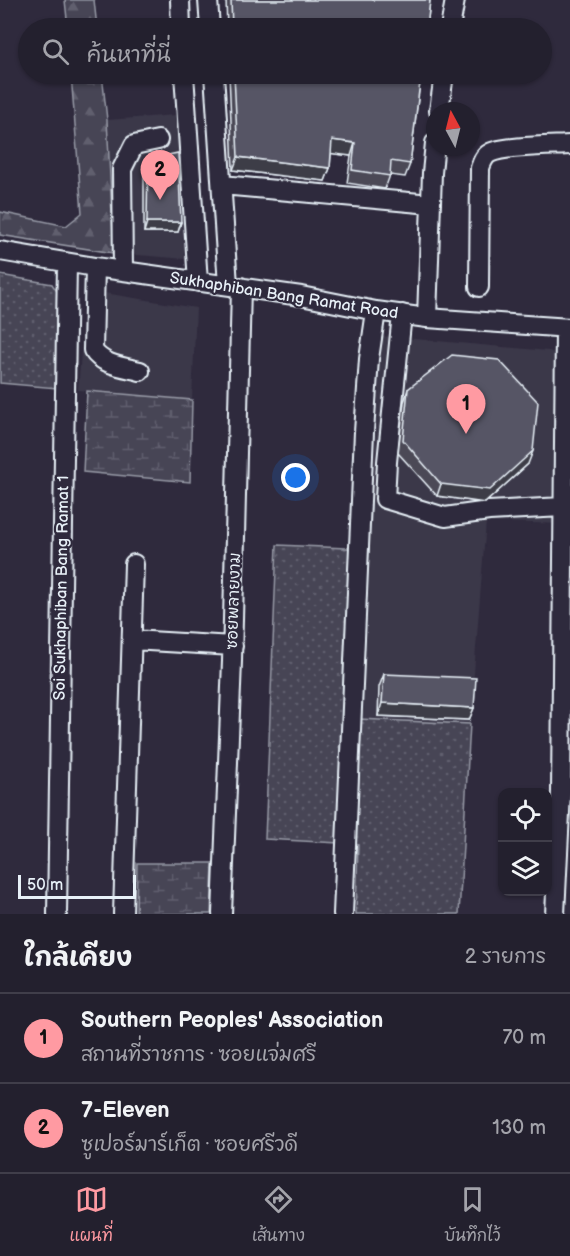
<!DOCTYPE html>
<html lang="th">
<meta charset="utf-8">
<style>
:root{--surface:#23202e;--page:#2f2d3a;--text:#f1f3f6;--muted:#a3a3aa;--line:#403e4a;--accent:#ff9aa2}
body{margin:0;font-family:"Balsamiq Sans","Playpen Sans Thai",sans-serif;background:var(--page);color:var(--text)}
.controls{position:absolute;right:18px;bottom:18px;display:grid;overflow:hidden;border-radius:12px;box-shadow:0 2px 4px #0004}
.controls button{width:54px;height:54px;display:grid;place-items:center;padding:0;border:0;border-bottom:2px solid var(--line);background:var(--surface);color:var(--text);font:30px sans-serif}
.compass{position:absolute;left:426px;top:102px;width:54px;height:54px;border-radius:50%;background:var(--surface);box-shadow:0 2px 4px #0004;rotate:353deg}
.scale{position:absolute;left:18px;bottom:15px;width:118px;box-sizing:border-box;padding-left:6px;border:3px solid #e8f1f8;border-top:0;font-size:16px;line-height:21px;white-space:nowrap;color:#e8f1f8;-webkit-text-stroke:4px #2f2a3d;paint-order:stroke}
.you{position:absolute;left:296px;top:478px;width:21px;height:21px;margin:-15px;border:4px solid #fff;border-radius:50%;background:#1a73e8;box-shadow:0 0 0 9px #1a73e833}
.badge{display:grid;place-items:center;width:39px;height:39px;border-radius:50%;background:var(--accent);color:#111;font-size:20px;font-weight:700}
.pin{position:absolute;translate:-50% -50px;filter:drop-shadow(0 2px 3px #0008)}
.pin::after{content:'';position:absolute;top:32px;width:21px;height:18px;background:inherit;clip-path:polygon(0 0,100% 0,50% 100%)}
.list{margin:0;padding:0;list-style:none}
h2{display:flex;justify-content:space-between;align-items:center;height:78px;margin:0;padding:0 24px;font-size:26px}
h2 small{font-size:20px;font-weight:400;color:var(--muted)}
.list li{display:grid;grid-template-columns:39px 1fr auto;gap:18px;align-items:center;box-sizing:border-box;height:90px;padding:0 24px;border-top:2px solid var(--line)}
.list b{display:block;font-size:22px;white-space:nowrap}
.list p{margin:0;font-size:20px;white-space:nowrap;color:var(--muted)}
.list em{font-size:20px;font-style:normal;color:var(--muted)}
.icon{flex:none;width:33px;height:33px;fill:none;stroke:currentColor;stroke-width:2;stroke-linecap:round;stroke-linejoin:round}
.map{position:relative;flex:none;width:570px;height:914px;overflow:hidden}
.search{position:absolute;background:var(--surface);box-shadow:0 2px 4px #0004;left:18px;right:18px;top:18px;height:66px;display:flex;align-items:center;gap:15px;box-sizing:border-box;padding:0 21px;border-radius:33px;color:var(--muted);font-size:22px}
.sheet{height:258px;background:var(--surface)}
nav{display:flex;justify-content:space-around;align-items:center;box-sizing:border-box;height:84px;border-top:2px solid var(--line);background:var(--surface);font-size:16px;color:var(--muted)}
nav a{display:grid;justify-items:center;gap:3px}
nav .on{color:var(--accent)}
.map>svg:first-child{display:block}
.built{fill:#3b3749}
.green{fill:url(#green-dots);stroke:#979aa6;stroke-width:1.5}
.forest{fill:url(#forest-firs);stroke:#979aa6;stroke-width:1.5}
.wetland{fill:url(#wetland-marsh);stroke:#979aa6;stroke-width:1.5}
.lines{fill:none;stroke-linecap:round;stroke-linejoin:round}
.minor-casing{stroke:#e8f1f8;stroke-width:22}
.minor{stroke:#2f2a3d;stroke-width:18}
.wall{fill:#4b4957;stroke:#e8f1f8;stroke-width:1.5}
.shaded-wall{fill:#3d3c47;stroke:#e8f1f8;stroke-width:1.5}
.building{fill:#575565;stroke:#e8f1f8;stroke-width:1.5}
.labels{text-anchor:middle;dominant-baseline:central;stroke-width:4.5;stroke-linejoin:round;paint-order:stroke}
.street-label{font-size:16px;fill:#e8f1f8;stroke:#2f2a3d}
</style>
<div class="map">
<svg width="570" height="914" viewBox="0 0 570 914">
<defs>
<pattern id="green-dots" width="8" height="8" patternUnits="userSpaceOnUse" patternTransform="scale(1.5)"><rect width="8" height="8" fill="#464455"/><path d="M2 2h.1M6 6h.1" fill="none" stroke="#615f6e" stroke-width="1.8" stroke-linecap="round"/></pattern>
<pattern id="forest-firs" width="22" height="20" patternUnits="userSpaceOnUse" patternTransform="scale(1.5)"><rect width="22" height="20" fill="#464455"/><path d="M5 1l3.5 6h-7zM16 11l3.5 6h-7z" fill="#615f6e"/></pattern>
<pattern id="wetland-marsh" width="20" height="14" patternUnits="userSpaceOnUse" patternTransform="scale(1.5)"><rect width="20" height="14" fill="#464455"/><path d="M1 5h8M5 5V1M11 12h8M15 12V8" fill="none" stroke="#615f6e"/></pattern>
</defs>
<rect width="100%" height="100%" fill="#2f2a3d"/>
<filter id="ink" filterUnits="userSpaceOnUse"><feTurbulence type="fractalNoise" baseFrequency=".0167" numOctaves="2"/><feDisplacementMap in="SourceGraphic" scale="12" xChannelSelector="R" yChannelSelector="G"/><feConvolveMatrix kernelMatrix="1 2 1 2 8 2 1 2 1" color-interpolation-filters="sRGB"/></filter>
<g filter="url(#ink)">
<!-- built -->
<path class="built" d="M176,115L185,259L114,253L107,120Z
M86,290L196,308L192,400L78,390Z
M382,336L549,351L570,358V524L486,522L470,724L358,719Z"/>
<!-- green -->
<path class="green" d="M0,275L52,284L58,293L57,388L0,383Z
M277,545L369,549L358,719L470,724L459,914H356L358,844L265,839Z"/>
<!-- forest -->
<path class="forest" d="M65,0H94L97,28H68Z
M71,74H102L107,120L114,253L0,235V212L66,226L82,213Z"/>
<!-- wetland -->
<path class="wetland" d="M87,391L192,400L190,482L83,472Z
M137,863H213L211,914H136Z"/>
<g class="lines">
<!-- minor casing -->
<g class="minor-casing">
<path id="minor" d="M180,0L181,28
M208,0L210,28
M450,28L455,0
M184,74L198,282
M214,74L228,285
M439,111L444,74
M222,185L431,204
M0,251L95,267L301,296L376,311L427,318L570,328
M95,267L93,350C102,365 124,367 140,371
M123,271L122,169L134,145L158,140
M479,287L480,168C482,162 484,156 490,153C502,146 554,146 570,145
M402,314L387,462L385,499L445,517L489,511L563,507
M427,318L432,173L435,143
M132,640L233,646
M57,914L67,263
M123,914L134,564
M222,914L232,661L241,287
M343,914L364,432L369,359L376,311
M555,914L561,792L565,328"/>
</g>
<!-- minor -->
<use href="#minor" class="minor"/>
</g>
<!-- wall -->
<path class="wall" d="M226,0H430L427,28H227Z
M229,74H421L410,164L405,177L390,175L385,189L347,183L351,156L331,153L330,168L325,181L233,170Z
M148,159L181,222L178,232H144V169Z
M408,389L528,464L485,503L437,496L398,453L404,402Z
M384,674L474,708L469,720L378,716L379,687Z"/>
<!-- shaded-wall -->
<path class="shaded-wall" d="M332,140L355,143L351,156L327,153Z
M238,157L330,168L325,181L233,170Z
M147,222H181L178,232H144Z
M533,451L528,464L485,503L437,496L441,484Z
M382,703L474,708L469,720L378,716Z"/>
<!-- building -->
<path class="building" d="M231,0H430L427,28H232Z
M234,74H421L410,164L391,161L390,176L352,170L355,143L332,140L330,168L238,157Z
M178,153L181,222H147L148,159Z
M452,355L499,360L538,402L533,451L490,490L441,484L403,440L408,389Z
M384,674L476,678L474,708L382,703Z"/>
</g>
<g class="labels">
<!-- street labels -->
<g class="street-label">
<text transform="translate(284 296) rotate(9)">Sukhaphiban Bang Ramat Road</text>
<text transform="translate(62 588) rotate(-89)">Soi Sukhaphiban Bang Ramat 1</text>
<text transform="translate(234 601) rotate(-88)">ซอยพลายงาม</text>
</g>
</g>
</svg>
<div class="controls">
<button><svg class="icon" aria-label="locate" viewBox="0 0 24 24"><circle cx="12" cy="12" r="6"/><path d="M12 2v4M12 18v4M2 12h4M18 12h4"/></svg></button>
<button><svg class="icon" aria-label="layers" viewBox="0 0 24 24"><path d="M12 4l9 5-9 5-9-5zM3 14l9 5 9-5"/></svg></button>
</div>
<svg class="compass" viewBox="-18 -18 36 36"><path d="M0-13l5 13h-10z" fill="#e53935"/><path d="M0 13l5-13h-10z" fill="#a3a3aa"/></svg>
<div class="scale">50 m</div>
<div class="you"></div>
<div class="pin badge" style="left:466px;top:434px">1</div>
<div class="pin badge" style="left:160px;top:200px">2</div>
<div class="search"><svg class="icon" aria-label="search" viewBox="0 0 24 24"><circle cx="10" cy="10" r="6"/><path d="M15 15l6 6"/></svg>ค้นหาที่นี่</div>
</div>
<section class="sheet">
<h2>ใกล้เคียง<small>2 รายการ</small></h2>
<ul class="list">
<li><span class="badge">1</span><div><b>Southern Peoples' Association</b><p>สถานที่ราชการ · ซอยแจ่มศรี</p></div><em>70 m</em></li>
<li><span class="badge">2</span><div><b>7-Eleven</b><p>ซูเปอร์มาร์เก็ต · ซอยศรีวดี</p></div><em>130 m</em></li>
</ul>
</section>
<nav>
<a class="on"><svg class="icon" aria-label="map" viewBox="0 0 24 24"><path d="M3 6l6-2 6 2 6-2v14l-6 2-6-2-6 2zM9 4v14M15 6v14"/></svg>แผนที่</a>
<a><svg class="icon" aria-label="directions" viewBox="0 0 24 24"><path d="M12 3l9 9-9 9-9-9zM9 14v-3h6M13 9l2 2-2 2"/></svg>เส้นทาง</a>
<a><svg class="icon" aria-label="saved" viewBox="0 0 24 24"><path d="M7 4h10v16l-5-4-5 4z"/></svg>บันทึกไว้</a>
</nav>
